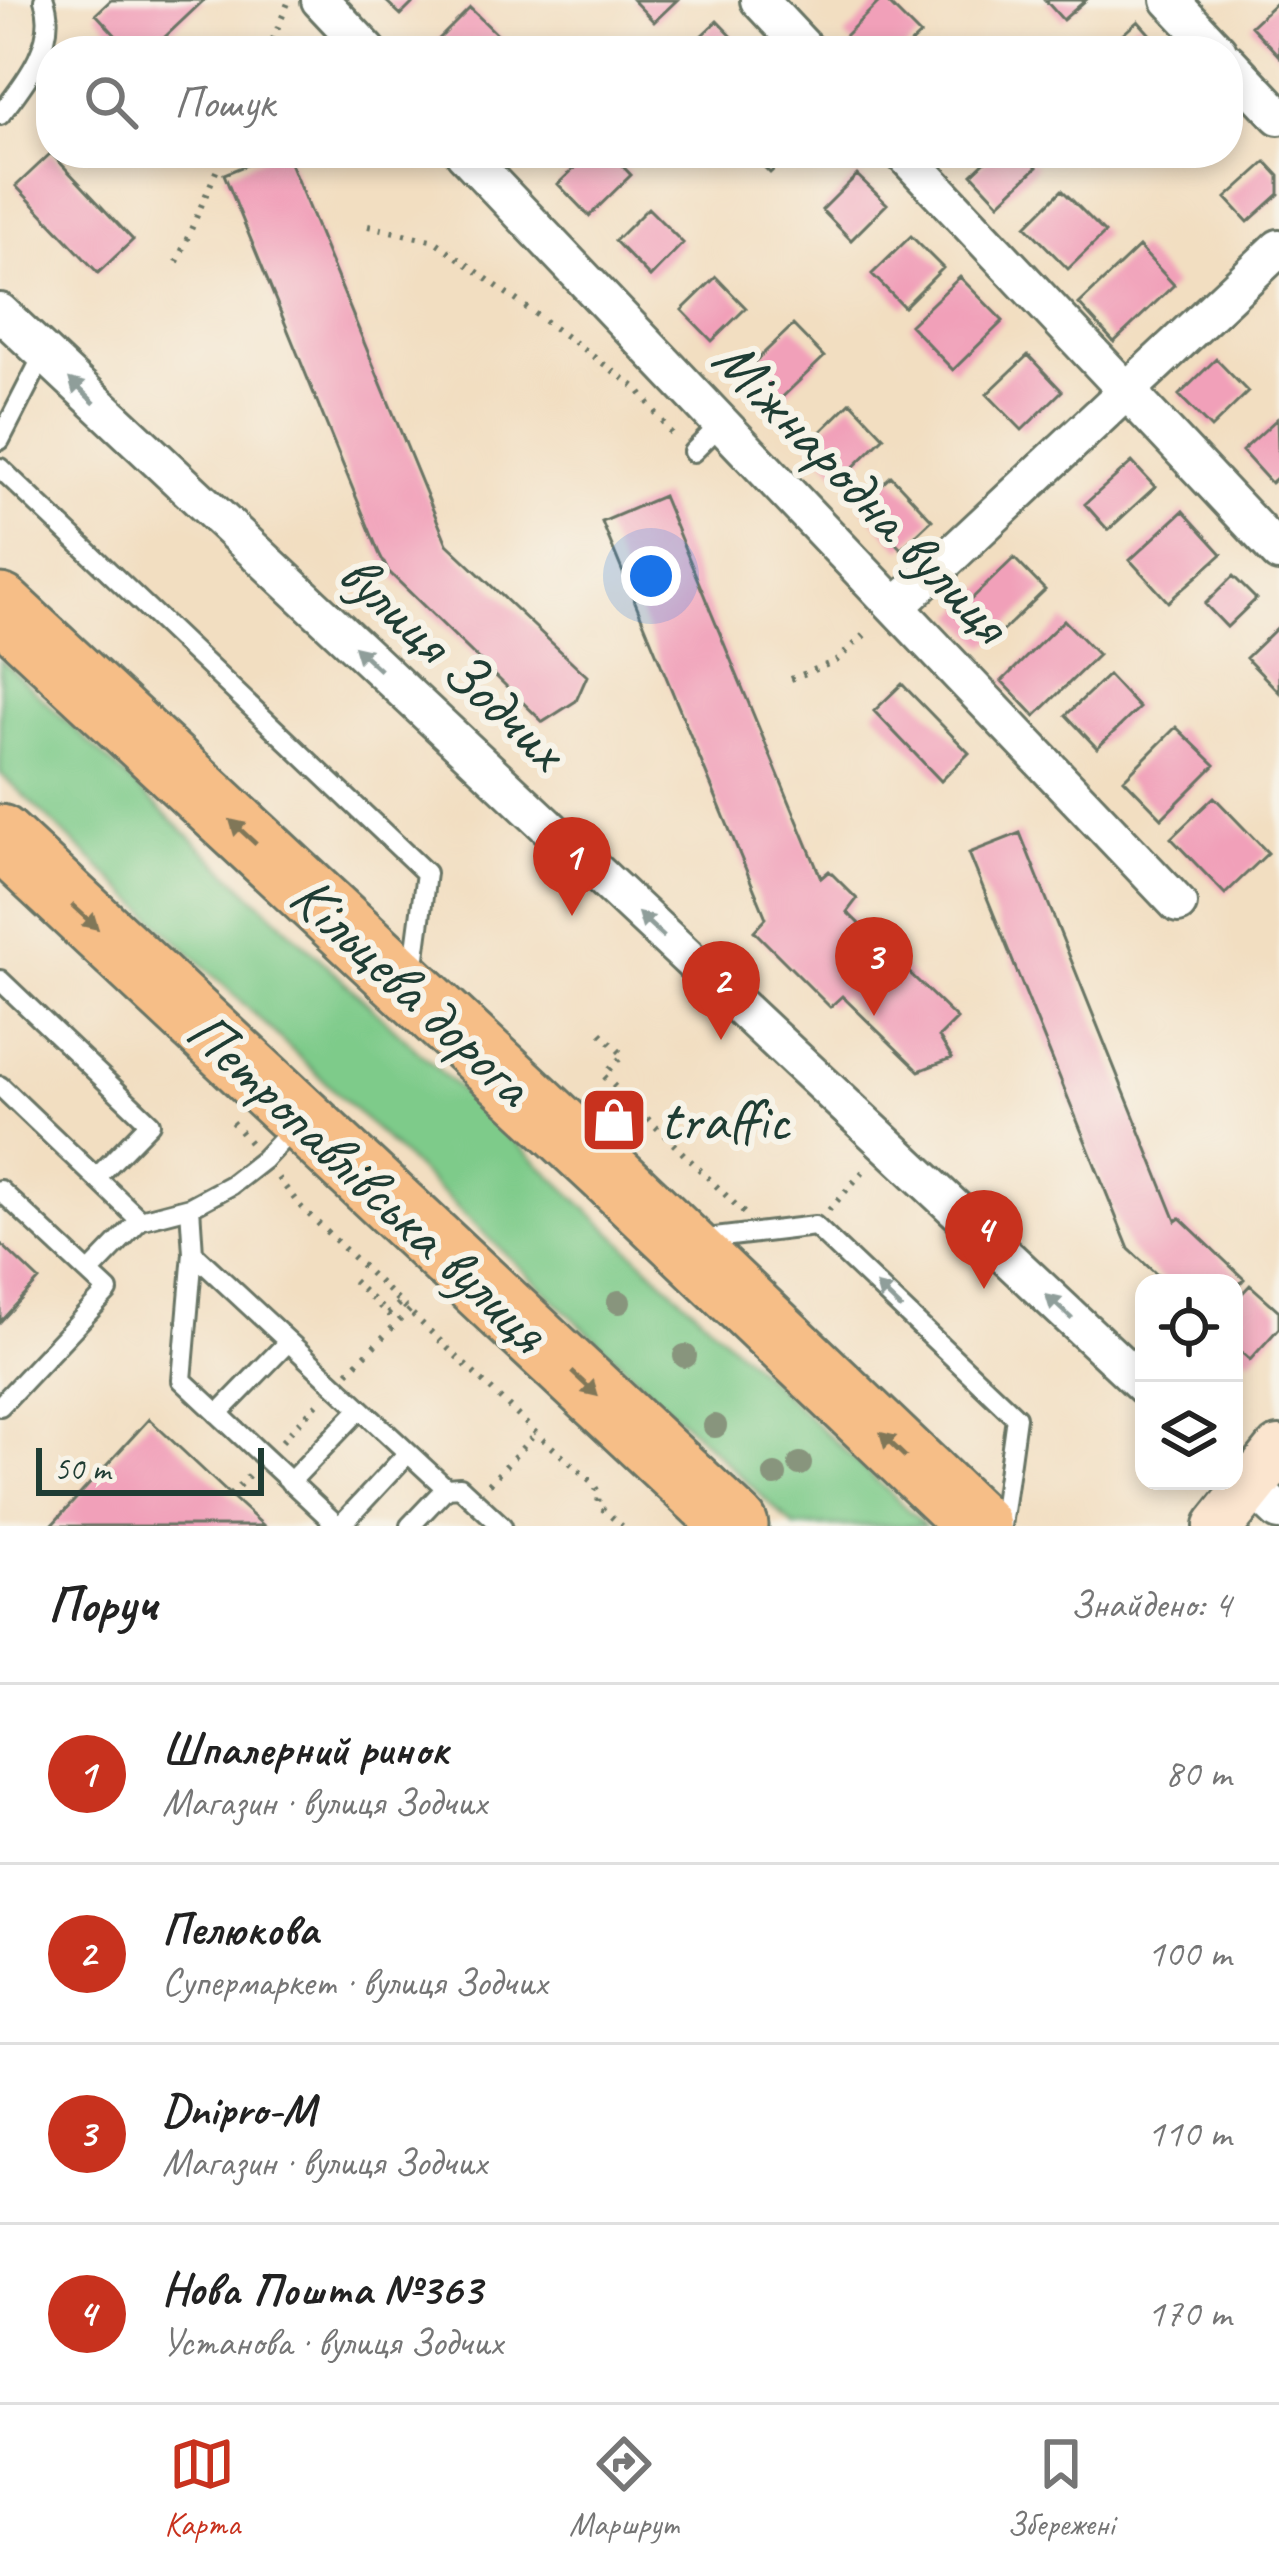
<!DOCTYPE html>
<html lang="uk">
<meta charset="utf-8">
<style>
:root{--surface:#fff;--page:#f2f2f2;--text:#222;--muted:#767676;--line:#e0e0e0;--accent:#c8321e}
body{margin:0;font-family:Caveat,sans-serif;background:var(--page);color:var(--text)}
.controls{position:absolute;right:36px;bottom:36px;display:grid;overflow:hidden;border-radius:24px;box-shadow:0 6px 18px #0003}
.controls button{width:108px;height:108px;display:grid;place-items:center;padding:0;border:0;border-bottom:3px solid var(--line);background:var(--surface);color:var(--text);font:60px sans-serif}
.scale{position:absolute;left:36px;bottom:30px;width:228px;box-sizing:border-box;padding-left:12px;border:6px solid #1f3d34;border-top:0;font-size:33px;line-height:42px;white-space:nowrap;color:#1f3d34;-webkit-text-stroke:9px #f7f3e8;paint-order:stroke}
.you{position:absolute;left:651px;top:576px;width:42px;height:42px;margin:-30px;border:9px solid #fff;border-radius:50%;background:#1a73e8;box-shadow:0 0 0 18px #1a73e833}
.badge{display:grid;place-items:center;width:78px;height:78px;border-radius:50%;background:var(--accent);color:#fff;font-size:39px;font-weight:700}
.pin{position:absolute;translate:-50% -99px;filter:drop-shadow(0 3px 6px #0008)}
.pin::after{content:'';position:absolute;top:63px;width:42px;height:36px;background:inherit;clip-path:polygon(0 0,100% 0,50% 100%)}
.list{margin:0;padding:0;list-style:none}
h2{display:flex;justify-content:space-between;align-items:center;height:156px;margin:0;padding:0 48px;font-size:51px}
h2 small{font-size:39px;font-weight:400;color:var(--muted)}
.list li{display:grid;grid-template-columns:78px 1fr auto;gap:36px;align-items:center;box-sizing:border-box;height:180px;padding:0 48px;border-top:3px solid var(--line)}
.list b{display:block;font-size:45px;white-space:nowrap}
.list p{margin:0;font-size:39px;white-space:nowrap;color:var(--muted)}
.list em{font-size:39px;font-style:normal;color:var(--muted)}
.icon{flex:none;width:66px;height:66px;fill:none;stroke:currentColor;stroke-width:2;stroke-linecap:round;stroke-linejoin:round}
.map{position:relative;flex:none;width:1279px;height:1526px;overflow:hidden}
.search{position:absolute;background:var(--surface);box-shadow:0 6px 18px #0003;left:36px;right:36px;top:36px;height:132px;display:flex;align-items:center;gap:30px;box-sizing:border-box;padding:0 42px;border-radius:48px;color:var(--muted);font-size:45px}
.sheet{height:876px;background:var(--surface)}
nav{display:flex;justify-content:space-around;align-items:center;box-sizing:border-box;height:168px;border-top:3px solid var(--line);background:var(--surface);font-size:33px;color:var(--muted)}
nav a{display:grid;justify-items:center;gap:6px}
nav .on{color:var(--accent)}
.map>svg:first-child{display:block}
.green{fill:#7ecb8a;stroke:#4e845f;stroke-width:3}
.building{fill:#f1a0b9}
.lines{fill:none;stroke-linecap:round;stroke-linejoin:round}
.lane-casing{stroke:#697565;stroke-width:24}
.street-casing{stroke:#697565;stroke-width:42}
.secondary-casing{stroke:#697565;stroke-width:54}
.highway-casing{stroke:#697565;stroke-width:69}
.path{stroke:#697565;stroke-width:6;stroke-dasharray:3 9;stroke-linecap:butt}
.lane{stroke:#fff;stroke-width:18}
.street{stroke:#fff;stroke-width:36}
.secondary{stroke:#fbe5cf;stroke-width:48}
.highway{stroke:#f6be87;stroke-width:63}
.tree{fill:#88957d}
.oneway{fill:#8f9e9a}
.oneway2{fill:#807759}
.labels{text-anchor:middle;dominant-baseline:central;stroke-width:12;stroke-linejoin:round;paint-order:stroke}
.street-label{font-size:60px;fill:#1f3d34;stroke:#f7f3e8}
.poi-label{font-size:60px;fill:#1f3d34;stroke:#f7f3e8;text-anchor:start}
</style>
<div class="map">
<svg width="1279" height="1526" viewBox="0 0 1279 1526">
<rect width="100%" height="100%" fill="#f7f3e8"/>
<filter id="ink" filterUnits="userSpaceOnUse"><feTurbulence type="fractalNoise" baseFrequency=".00833" numOctaves="2"/><feDisplacementMap in="SourceGraphic" scale="24" xChannelSelector="R" yChannelSelector="G"/><feConvolveMatrix kernelMatrix="1 2 1 2 8 2 1 2 1" color-interpolation-filters="sRGB"/></filter>
<filter id="wash" filterUnits="userSpaceOnUse"><feTurbulence type="fractalNoise" baseFrequency=".004" numOctaves="4" result="noise"/><feDisplacementMap in="SourceGraphic" scale="48" xChannelSelector="R" yChannelSelector="G"/><feGaussianBlur stdDeviation="2.7" result="paint"/><feColorMatrix in="noise" values="0 0 0 0 0 0 0 0 0 0 0 0 0 0 0 0 0 1.4 0 .05"/><feComposite in="paint" operator="in"/></filter>
<g filter="url(#wash)">
<rect width="100%" height="100%" fill="#f2dec1"/>
<!-- green -->
<path class="green" d="M0,659L925,1526H794C527,1277 266,1023 0,773Z"/>
<g id="blocks">
<!-- building -->
<path class="building" d="M111,0H204L150,51H130L96,14Z
M385,0H416L401,15Z
M633,0H677L654,22Z
M881,0H885L920,35L903,51H860L845,36Z
M1045,0H1086L1063,20Z
M1279,0V56L1251,26Z
M470,8L508,45L503,51H427Z
M717,21L746,51H685Z
M1138,21L1162,48L1159,51H1104Z
M51,153L133,240L98,273L16,186Z
M276,153H286L447,544L587,676L576,701L543,722L388,571L379,553L224,174Z
M590,153H610L631,175L589,216L558,184Z
M750,153H791L770,173Z
M994,153H1024L1037,167L999,203L972,174Z
M1266,162L1279,176V194L1248,222L1226,198Z
M857,175L887,204L851,240L822,210Z
M1062,190L1105,233L1068,269L1026,226Z
M648,208L683,243L650,277L615,241Z
M911,236L943,268L904,307L872,274Z
M1139,247L1174,285L1114,342L1079,304Z
M716,277L746,308L712,341L682,310Z
M960,277L1003,321L953,370L910,325Z
M793,325L824,357L769,410L738,378Z
M1028,355L1062,391L1022,430L987,394Z
M1216,359L1248,392L1211,428L1179,395Z
M851,402L884,437L842,478L809,443Z
M1277,419L1279,476L1271,483L1242,451Z
M1132,462L1155,487L1108,530L1085,504Z
M891,476L932,520L901,549L860,505Z
M663,496L821,878L829,871L857,899L847,912L957,1019L939,1037L952,1058L919,1071L842,996L830,1007L754,931L766,918L602,522Z
M1183,511L1222,554L1168,602L1130,560Z
M1014,558L1045,590L986,647L955,615Z
M1233,576L1256,599L1227,627L1205,604Z
M1064,620L1098,655L1035,716L1002,681Z
M1279,626V692L1246,658Z
M1108,675L1139,708L1097,748L1066,715Z
M902,684L969,753L941,781L874,711Z
M1176,727L1215,765L1162,818L1124,779Z
M1214,797L1268,853L1225,894L1171,838Z
M1020,833L1176,1221L1180,1218L1244,1279L1234,1290V1283H1166L1129,1249L969,853Z
M0,1243L39,1280L0,1322Z
M1250,1285L1279,1311V1328L1250,1360L1234,1346V1302Z
M149,1419L230,1495L264,1526H51Z"/>
</g>
</g>
<g filter="url(#ink)">
<use href="#blocks" fill-opacity="0" stroke="#697565" stroke-width="3"/>
<g class="lines">
<!-- lane casing -->
<g class="lane-casing">
<path id="lane" d="M0,115C24,84 59,42 44,0
M0,440L44,354
M693,452L721,424
M0,468L426,873L413,972
M0,980L150,1123L96,1178
M0,1086L140,1220
M0,1190L108,1291L0,1406
M190,1207L193,1253L182,1380L338,1526
M698,1240L815,1226L1016,1417L1001,1526
M193,1253L446,1488
M89,1273L140,1220L190,1207L231,1185L263,1160L295,1126
M218,1414L288,1342
M290,1482L360,1409
M340,1526L407,1454
M410,1526L446,1488L460,1487L502,1526"/>
</g>
<!-- street casing -->
<g class="street-casing">
<path id="street" d="M320,0L368,51
M759,0L807,51
M1170,0L1218,51
M1228,62L1279,116
M464,153L1178,904
M903,153L1279,553
M0,312L1144,1386
M896,607L1279,248
M1234,1470L1279,1512"/>
</g>
<!-- secondary casing -->
<g class="secondary-casing">
<path id="secondary" d="M1219,1526L1279,1451"/>
</g>
<!-- highway casing -->
<g class="highway-casing">
<path id="highway" d="M0,606L612,1176L978,1526
M0,837L736,1526"/>
</g>
<!-- path -->
<path class="path" d="M268,51L288,3
M368,226L435,241L638,389L674,437
M177,262L224,153
M791,679L836,661L871,629
M601,1033L623,1055L604,1076L744,1213
M232,1122L251,1144
M278,1178L301,1207L536,1433L592,1482L599,1493L598,1505L622,1526
M829,1210L868,1166
M353,1281L388,1314L401,1302
M348,1372L410,1310
M282,1441L318,1403
M489,1484L536,1433
M230,1495L252,1472"/>
<!-- lane -->
<use href="#lane" class="lane"/>
<!-- street -->
<use href="#street" class="street"/>
<!-- secondary -->
<use href="#secondary" class="secondary"/>
<!-- highway -->
<use href="#highway" class="highway"/>
</g>
<!-- trees -->
<g class="tree">
<circle cx="619" cy="1302" r="12"/>
<circle cx="685" cy="1356" r="12"/>
<circle cx="715" cy="1426" r="12"/>
<circle cx="800" cy="1464" r="12"/>
<circle cx="775" cy="1475" r="12"/>
</g>
<!-- one-way arrows -->
<defs><path id="oneway-solid" d="M-6-.8H1V-3.2L6.5 0L1 3.2V.8H-6Z" transform="scale(3)"/></defs>
<g class="oneway">
<use href="#oneway-solid" transform="translate(82 391) rotate(-136)"/>
<use href="#oneway-solid" transform="translate(367 658) rotate(-137)"/>
<use href="#oneway-solid" transform="translate(651 925) rotate(-137)"/>
<use href="#oneway-solid" transform="translate(889 1297) rotate(-136)"/>
<use href="#oneway-solid" transform="translate(1059 1307) rotate(-137)"/>
</g>
<g class="oneway2">
<use href="#oneway-solid" transform="translate(243 832) rotate(-137)"/>
<use href="#oneway-solid" transform="translate(85 917) rotate(43)"/>
<use href="#oneway-solid" transform="translate(585 1384) rotate(43)"/>
<use href="#oneway-solid" transform="translate(893 1445) rotate(-136)"/>
</g>
</g>
<!-- icons -->
<defs>
<g id="shop-square" transform="scale(3.45)"><rect x="-9" y="-9" width="18" height="18" rx="4" fill="#c8321e" stroke="#f7f3e8"/><path d="M-5-2.5h2.3a2.7 3.5 0 0 1 5.4 0H5L5.5 6h-11ZM-1.5-2.5h3a1.5 2.3 0 0 0-3 0Z" fill="#fff"/></g>
</defs>
<g fill-rule="evenodd">
<use href="#shop-square" x="614" y="1120"/>
</g>
<g class="labels">
<!-- street labels -->
<g class="street-label">
<text transform="translate(862 490) rotate(46)">Міжнародна вулиця</text>
<text transform="translate(453 661) rotate(43)">вулиця Зодчих</text>
<text transform="translate(412 990) rotate(43)">Кільцева дорога</text>
<text transform="translate(368 1181) rotate(43)">Петропавлівська вулиця</text>
</g>
<!-- poi labels -->
<g class="poi-label">
<text x="660" y="1120">traffic</text>
</g>
</g>
</svg>
<div class="controls">
<button><svg class="icon" aria-label="locate" viewBox="0 0 24 24"><circle cx="12" cy="12" r="6"/><path d="M12 2v4M12 18v4M2 12h4M18 12h4"/></svg></button>
<button><svg class="icon" aria-label="layers" viewBox="0 0 24 24"><path d="M12 4l9 5-9 5-9-5zM3 14l9 5 9-5"/></svg></button>
</div>
<div class="scale">50 m</div>
<div class="you"></div>
<div class="pin badge" style="left:572px;top:916px">1</div>
<div class="pin badge" style="left:721px;top:1040px">2</div>
<div class="pin badge" style="left:874px;top:1016px">3</div>
<div class="pin badge" style="left:984px;top:1289px">4</div>
<div class="search"><svg class="icon" aria-label="search" viewBox="0 0 24 24"><circle cx="10" cy="10" r="6"/><path d="M15 15l6 6"/></svg>Пошук</div>
</div>
<section class="sheet">
<h2>Поруч<small>Знайдено: 4</small></h2>
<ul class="list">
<li><span class="badge">1</span><div><b>Шпалерний ринок</b><p>Магазин · вулиця Зодчих</p></div><em>80 m</em></li>
<li><span class="badge">2</span><div><b>Пелюкова</b><p>Супермаркет · вулиця Зодчих</p></div><em>100 m</em></li>
<li><span class="badge">3</span><div><b>Dnipro-M</b><p>Магазин · вулиця Зодчих</p></div><em>110 m</em></li>
<li><span class="badge">4</span><div><b>Нова Пошта №363</b><p>Установа · вулиця Зодчих</p></div><em>170 m</em></li>
</ul>
</section>
<nav>
<a class="on"><svg class="icon" aria-label="map" viewBox="0 0 24 24"><path d="M3 6l6-2 6 2 6-2v14l-6 2-6-2-6 2zM9 4v14M15 6v14"/></svg>Карта</a>
<a><svg class="icon" aria-label="directions" viewBox="0 0 24 24"><path d="M12 3l9 9-9 9-9-9zM9 14v-3h6M13 9l2 2-2 2"/></svg>Маршрут</a>
<a><svg class="icon" aria-label="saved" viewBox="0 0 24 24"><path d="M7 4h10v16l-5-4-5 4z"/></svg>Збережені</a>
</nav>
